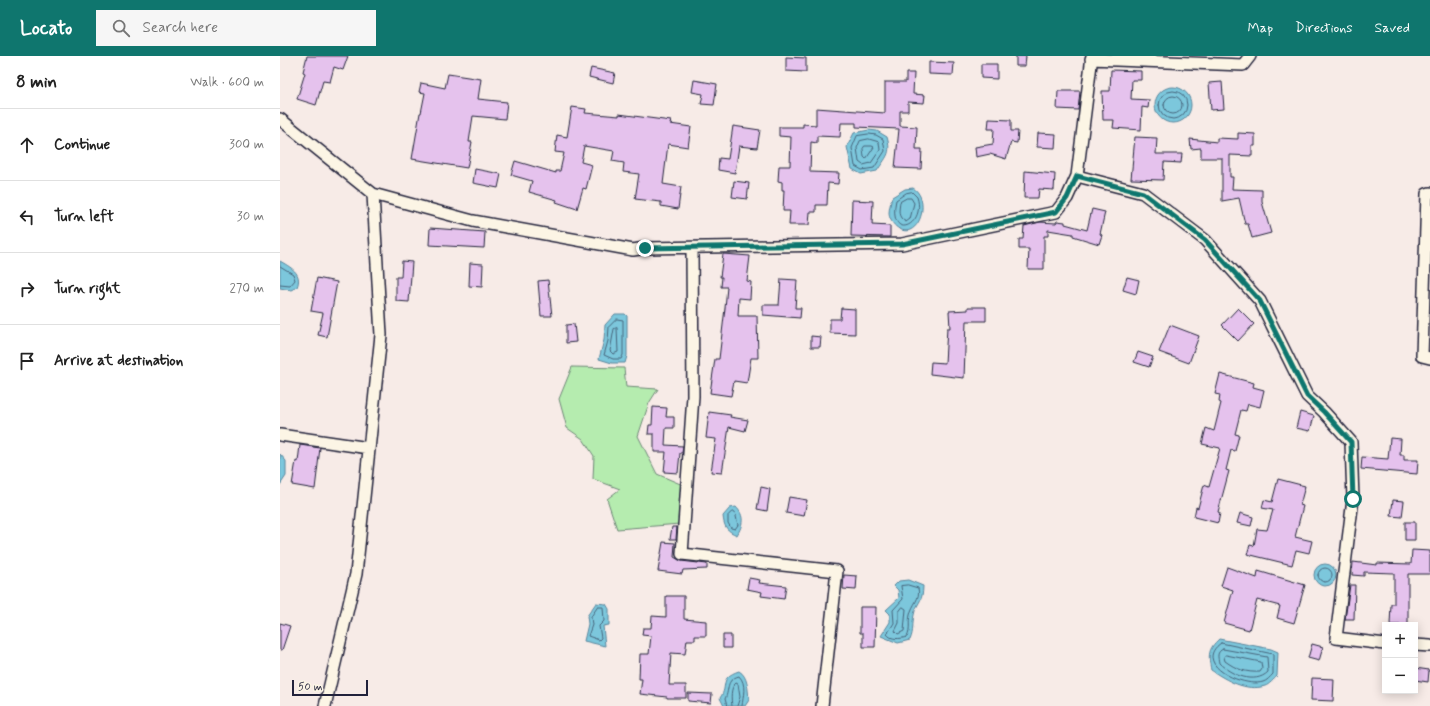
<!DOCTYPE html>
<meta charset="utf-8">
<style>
:root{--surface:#fff;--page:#f6f6f6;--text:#222;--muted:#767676;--line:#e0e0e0;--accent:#0f766e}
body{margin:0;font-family:Mynerve,sans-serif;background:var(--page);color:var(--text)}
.controls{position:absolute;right:12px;bottom:12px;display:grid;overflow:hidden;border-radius:0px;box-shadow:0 2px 10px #0003}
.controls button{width:36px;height:36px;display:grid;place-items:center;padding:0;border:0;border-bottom:1px solid var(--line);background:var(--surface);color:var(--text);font:20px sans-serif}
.scale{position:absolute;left:12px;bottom:10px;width:76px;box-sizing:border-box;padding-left:4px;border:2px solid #22223b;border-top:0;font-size:11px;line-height:14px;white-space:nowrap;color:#22223b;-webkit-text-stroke:3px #fcf5e5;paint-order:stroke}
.stop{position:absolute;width:12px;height:12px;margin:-9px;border:3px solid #0f766e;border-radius:50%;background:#fff}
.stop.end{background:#0f766e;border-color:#fff;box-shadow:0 1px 4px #0008}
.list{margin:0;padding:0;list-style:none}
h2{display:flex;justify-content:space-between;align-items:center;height:52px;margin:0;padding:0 16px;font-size:17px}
h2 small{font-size:13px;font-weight:400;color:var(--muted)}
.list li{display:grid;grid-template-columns:26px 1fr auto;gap:12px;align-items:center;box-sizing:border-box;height:72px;padding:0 16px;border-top:1px solid var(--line)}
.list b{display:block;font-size:15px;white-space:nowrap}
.list em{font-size:13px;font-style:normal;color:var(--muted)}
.icon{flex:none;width:22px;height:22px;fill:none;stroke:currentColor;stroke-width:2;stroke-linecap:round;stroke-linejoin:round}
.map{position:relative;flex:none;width:1150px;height:650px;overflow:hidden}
header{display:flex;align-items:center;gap:24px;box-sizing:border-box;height:56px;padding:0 20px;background:var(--accent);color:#fff}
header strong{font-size:19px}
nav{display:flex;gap:22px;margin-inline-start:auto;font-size:14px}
.search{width:280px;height:36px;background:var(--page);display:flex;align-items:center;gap:10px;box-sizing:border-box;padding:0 14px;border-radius:0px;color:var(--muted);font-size:15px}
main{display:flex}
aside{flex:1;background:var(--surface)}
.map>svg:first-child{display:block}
.green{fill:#b5ecaf;stroke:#6c8775}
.water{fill:#7cc7dc;stroke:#58859c}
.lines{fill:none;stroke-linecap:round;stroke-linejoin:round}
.shore{stroke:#46647b;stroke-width:1}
.building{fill:#e5c2ed;stroke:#22223b}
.minor-casing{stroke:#22223b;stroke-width:14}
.minor{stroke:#fcf5e5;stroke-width:11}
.route{stroke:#0f766e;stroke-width:5}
</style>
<header>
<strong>Locato</strong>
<div class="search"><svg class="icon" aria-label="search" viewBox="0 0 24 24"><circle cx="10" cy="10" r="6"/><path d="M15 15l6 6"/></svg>Search here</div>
<nav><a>Map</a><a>Directions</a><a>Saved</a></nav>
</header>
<main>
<aside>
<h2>8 min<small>Walk · 600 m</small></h2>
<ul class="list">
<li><svg class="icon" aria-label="ahead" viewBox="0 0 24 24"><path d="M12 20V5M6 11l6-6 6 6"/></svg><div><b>Continue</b></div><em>300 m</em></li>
<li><svg class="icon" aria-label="left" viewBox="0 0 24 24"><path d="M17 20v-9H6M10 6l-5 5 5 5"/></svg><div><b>Turn left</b></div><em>30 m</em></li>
<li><svg class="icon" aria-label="right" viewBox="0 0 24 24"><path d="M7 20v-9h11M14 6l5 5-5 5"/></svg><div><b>Turn right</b></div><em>270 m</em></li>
<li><svg class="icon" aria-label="arrive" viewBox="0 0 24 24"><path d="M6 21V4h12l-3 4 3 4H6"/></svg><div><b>Arrive at destination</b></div></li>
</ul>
</aside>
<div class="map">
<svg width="1150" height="650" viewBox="0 0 1150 650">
<rect width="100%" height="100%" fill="#f7ebe7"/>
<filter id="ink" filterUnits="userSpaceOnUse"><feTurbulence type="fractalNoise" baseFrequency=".025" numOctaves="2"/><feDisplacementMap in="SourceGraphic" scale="8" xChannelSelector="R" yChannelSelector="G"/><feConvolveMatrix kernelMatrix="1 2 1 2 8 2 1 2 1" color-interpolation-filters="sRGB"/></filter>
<g filter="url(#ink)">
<!-- green -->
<path class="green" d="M292,311L344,312L346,331L378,333L369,347L358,380L377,418L405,430L400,468L337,473L327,443L340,433L313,423L314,400L303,383L287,372L279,343Z"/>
<!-- water -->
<path class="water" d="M875 49a18 18 0 1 1 36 0a18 18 0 1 1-36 0Z
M589,74L597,75L607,81C612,98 606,101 597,115L581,118L572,113L567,91L574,77Z
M633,132C647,140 644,168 630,174C620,178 609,166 609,157C609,152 611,146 612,141L625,133Z
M0,205C10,211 23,217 17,231L11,234L0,232Z
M335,258H345L347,260V300L345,307H332L319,303L324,284L325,269Z
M0,398L6,405V420L0,429Z
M456,451C465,460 463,469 457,479C447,475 444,471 443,460L450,452Z
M1034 519a11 11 0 1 1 22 0a11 11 0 1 1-22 0Z
M628,524L643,530C643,547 636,547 634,559C632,568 634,575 630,584L618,587L601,580L610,566V558L606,554L619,542L618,534L614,530L619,525Z
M316,547L326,548L329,553V569L323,570L325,590L304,585L308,568L307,560Z
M939,583L991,593L998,596L997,620C994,623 989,629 985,630C966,636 946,624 931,614C928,599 928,593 939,583Z
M459,615C468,620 468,634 469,644L465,650H444L440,642C449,630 438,622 459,615Z"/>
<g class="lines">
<!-- shore -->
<path class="shore" d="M879 49a14 14 0 1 1 28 0a14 14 0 1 1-28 0Z
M884 49a9 9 0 1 1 18 0a9 9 0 1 1-18 0Z
M589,78L596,79L603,83L605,95L594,112L582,114L575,110L572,92L577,80Z
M589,83L599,86L600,94L591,107L583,109L579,106L577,92L580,85Z
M585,90H592L594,91L586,103L584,101L583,93Z
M632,136L637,141C647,170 607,187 616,144L626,137Z
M627,142H631L634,147L630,163L626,166C617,161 619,155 620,146Z
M0,210L13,218L15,224L10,230L0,229
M337,263L343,264V299L341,303H333L324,299L328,285L329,271Z
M337,272L338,296L333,298L330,295L334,273Z
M452,456H455L458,469L455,473L451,472L448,467V460Z
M1038 519a7 7 0 1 1 14 0a7 7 0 1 1-14 0Z
M628,529L638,532C641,543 632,548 630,559C628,566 631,574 627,581C620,583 611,584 607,578L614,567L613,554L623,543L621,530Z
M318,551H323L324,565L319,570L321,582L319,584L308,580L312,569L311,561Z
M623,551L626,553L624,575L618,578L615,575L619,567V556Z
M941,587L993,598V618C990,621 987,625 983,626C963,632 911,608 941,587Z
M943,593L987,601L988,616C975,629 951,619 939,607C938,601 936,596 943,593Z
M946,599L981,606L982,613L980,616C966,617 956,613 945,605L944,601Z
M447,650L445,643C450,633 445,624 459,620C467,628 463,640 462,650
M452,650C451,643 450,631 456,627L458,628L460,641L457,650"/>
</g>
<!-- building -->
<path class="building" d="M27,0H68L63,14L54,11L50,26L43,25L36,49L17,43L25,17L23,16Z
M736,0H746L745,10H736Z
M506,1L526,2V16L506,15Z
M649,6L674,7L673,19L649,18Z
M701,8H717V23L701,22Z
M311,12L335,17L333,27L309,21Z
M831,14L861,15V24H852L851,43L869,44L868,52L862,51L861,74L833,72L834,64H823L822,35H830Z
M626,17H634L633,38L645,39L644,47L628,46V55H620V70L637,71L636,93H642L641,113L615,112L619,73L576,71V67H561L560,81L537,80V87L531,86L530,116L559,117L558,128L548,127L547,149H536V156H530L529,169H509L510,155H503L504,134H502V126L498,125L499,110H510L511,81L499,80V71H523V68L536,69V52L605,57V26H626Z
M168,18L201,23L198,43L227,46L225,63L193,60L189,86H192L187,112L132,103L140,57H141L145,37L139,36L141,27L165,32Z
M414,24L437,28L434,49L421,48L423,38L412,36Z
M942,26L944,53L931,54L929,27Z
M778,35H800L798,54L777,53Z
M292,51L306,53L305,57L339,60V58L391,65L390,68L411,71L408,91L388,88L383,128L401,131L398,153L381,150V146L355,143L359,118L343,116L344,107L332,105L334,95L304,90L301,106L312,109L306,133L303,132L297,153L276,146L277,144L249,136L252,125L231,119L235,105L276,117V115H280L284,97L275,96L277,79L287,81Z
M709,63L731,64V75H738L737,87L731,86L726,103L710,98L696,101L695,91L713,88L714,73H708Z
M453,70L480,74L477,92L459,90L455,117L438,114L439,102L448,103Z
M758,77L776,78L775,92L757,91Z
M958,77L975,78V90H972V100L950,99V121H953L952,133L982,134V146L991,177L972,182L968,168H965L959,142L942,145V102H921V92L911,93L910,83L937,86V82L958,83Z
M855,81L877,82L876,98H902L901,107L884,106L883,124L851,123Z
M195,113L221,118L218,132L193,127Z
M745,115L775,118L774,134L759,133L758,142H744Z
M454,125L469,127L467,143L452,141Z
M572,144L593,145L592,169L610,170V181L571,180Z
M812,153L825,156L820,178L822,179L819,188L793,180V178L768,174V180H764V213H748L749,193H739V183H743L744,170L760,166L776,167L777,165L785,166V168L807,174Z
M150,172L205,176L204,192L149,189Z
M443,198L470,200L467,225L471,226L470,243L459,242L458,260H477L478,302H471L467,327L454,325L451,340L430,337L435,303H439L445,252L447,231H441L442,221H440Z
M122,205L132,206L129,246L116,245V221H121Z
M190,207L203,208L202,231L189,230Z
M847,221L859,224L856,238L843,234Z
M37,222L57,226L47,281L38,279L43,257L31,255Z
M501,223L517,224L515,252H521L520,262L483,259V249H499Z
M268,224L272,260H261L258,225Z
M688,251H706V265H686L684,322L650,318L651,306L665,307L667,272H670L669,255L688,254Z
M561,252L575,253V278L550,277V263H560Z
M958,252L974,268L958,285L942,269Z
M294,268L296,286L286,287V269Z
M890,269L919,280L909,307L879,296Z
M531,280L541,281L540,291H531Z
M858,296L873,301L869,311L854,306Z
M940,318L974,327L973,331L984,334L980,351L968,348L966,355L961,354L955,378L959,379L955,395L951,394L946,414L949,415L938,456L940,457L938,467L914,461L916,451L918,452L924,429L929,431L940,392L922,388L926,372L934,375L941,347L939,346L940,339L935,338Z
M373,351L387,352L386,361H394V372H386L385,389L403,390L402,397H400L398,417L384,416L386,396H374V378H368L369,369H372Z
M429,356L451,359L450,361L468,364L465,375L449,371L442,417L431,416L436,383L426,382Z
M1020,356L1034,360L1030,375L1016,372Z
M1110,382L1121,383L1120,399H1124V404H1138L1137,418L1081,413L1082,401L1108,403Z
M20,389L40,392L35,433L12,429L16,405L18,406Z
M998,423L1025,430L1020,449L1023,450L1015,481L1032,485L1029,497L1016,494L1012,509L967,498L970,489L974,490L977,473L987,474L993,454L982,452L984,444L992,446Z
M481,431L490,433L487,455L477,453Z
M509,441L527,444L524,460L506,457Z
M1113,444L1124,445L1122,461L1111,460Z
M960,457L973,461L971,470L957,467Z
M1125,466H1135V484H1125Z
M392,471H397L396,483H390Z
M383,486L395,487L394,501L401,505L427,508V513L403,514L402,518L378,515Z
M1132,494L1150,495V518H1128V569H1110L1111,548H1114V517L1084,516V520L1072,519L1073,506L1097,509V507L1131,508Z
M947,511L977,522L978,515L1025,529L1014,567L997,562L1000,550L977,544L969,574L944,567L953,534L941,530Z
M564,519L577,520L576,534L563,533Z
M469,522L480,524L479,527L506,530L504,543L481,540L482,536L467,533Z
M1070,529H1075L1074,563H1065Z
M386,540H404V563L426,565V580H415V584H407L405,598L391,597L389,629H406V642H387V641L360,638L362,623H359L360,598H369L371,580L362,579L363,572H371L372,560L386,561Z
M580,551H596L595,591H583V577H580Z
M0,567L10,570L2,594H0Z
M443,579H451V592H443Z
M1032,588L1043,591L1039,605L1028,602Z
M1135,612L1149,614L1148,626L1135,624Z
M1032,622L1054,623L1053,645L1031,644Z
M408,637L432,638L431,647L408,645Z"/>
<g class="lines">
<!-- minor casing -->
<g class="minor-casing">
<path id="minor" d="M811,3L963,9L970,0
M0,63L93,138L193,165L353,194L365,192L622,188L776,156L787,142L797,120L812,0
M797,120L863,137L925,184L980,245L1027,340L1044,356L1071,386L1073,443L1056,582L1105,588
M1150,137L1147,138L1142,300L1150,302
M412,192L413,340L402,498L557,515L542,650
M0,379L89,392
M1135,589L1150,590
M45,650L76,518L101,279L93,138"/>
</g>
<!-- minor -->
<use href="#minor" class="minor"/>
</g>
</g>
<g class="lines" filter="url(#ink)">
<!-- route -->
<path class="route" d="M365,192L622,188L776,156L787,142L797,120L863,137L925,184L980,245L1027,340L1044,356L1071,386L1073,443"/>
</g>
</svg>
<div class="controls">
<button>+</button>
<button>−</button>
</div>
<div class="scale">50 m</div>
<div class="stop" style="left:1073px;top:443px"></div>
<div class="stop end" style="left:365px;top:192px"></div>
</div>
</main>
